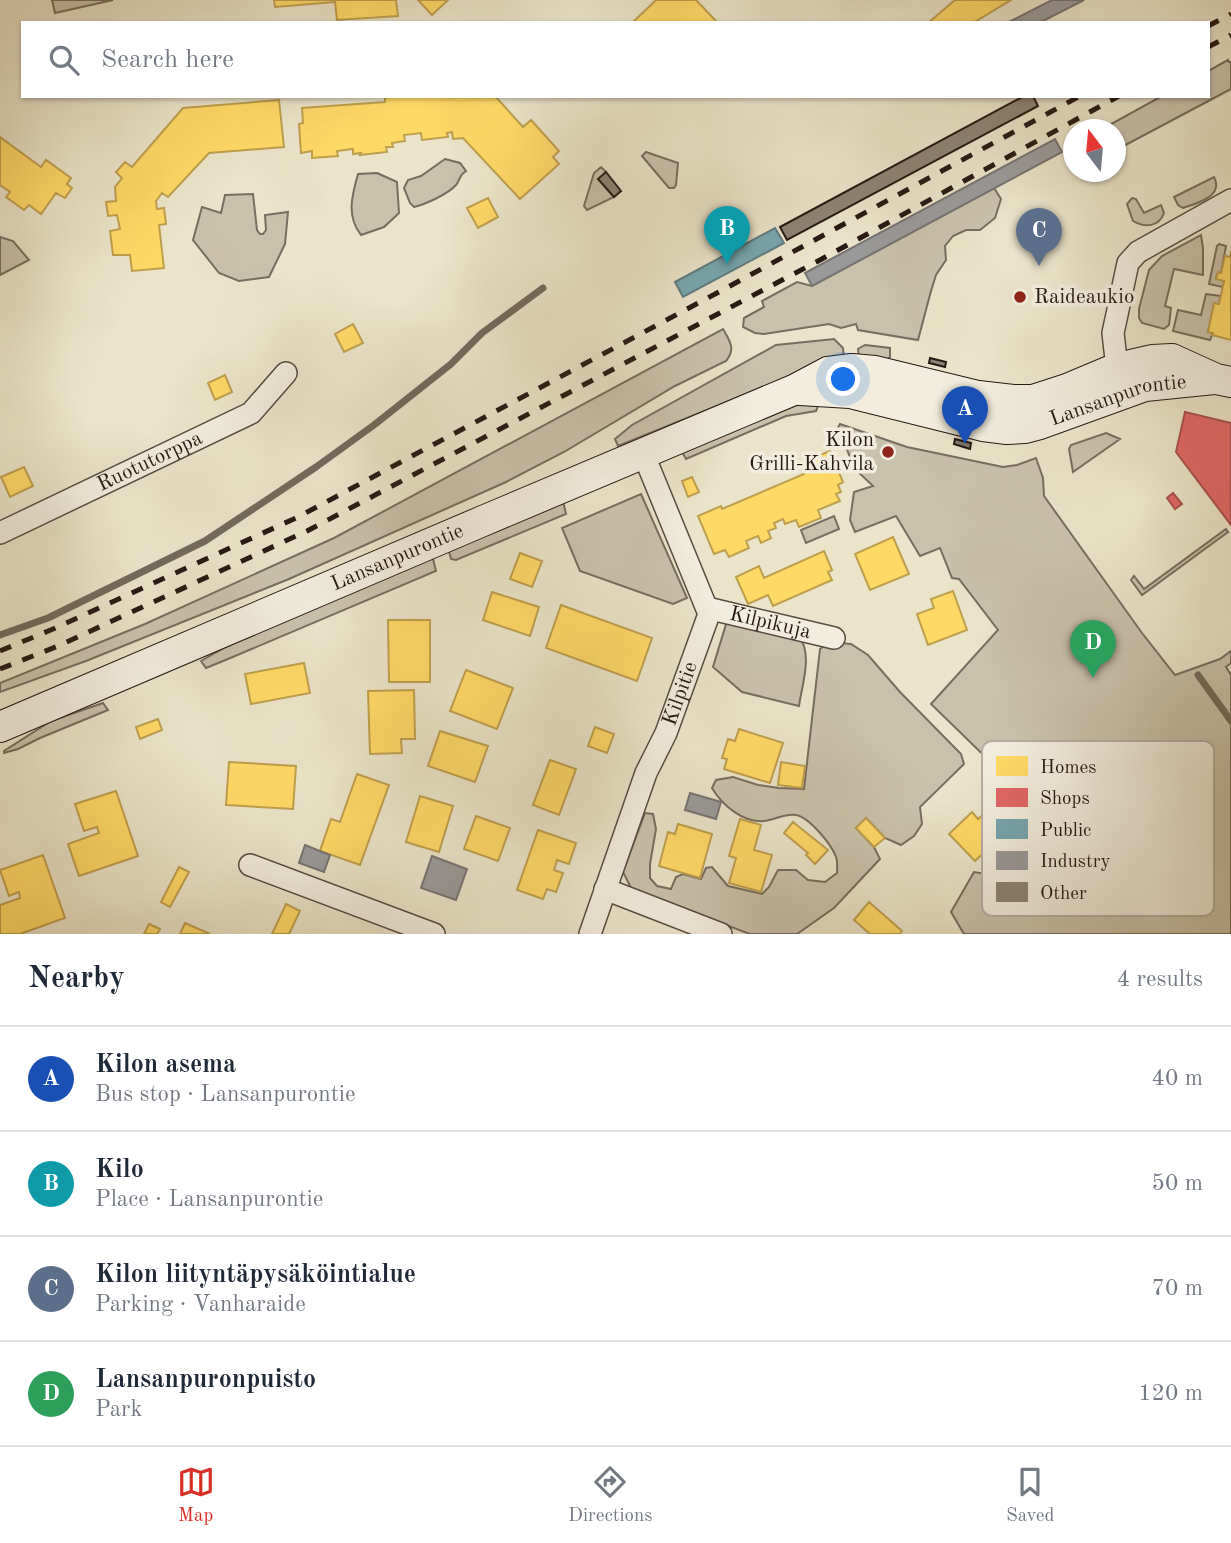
<!DOCTYPE html>
<meta charset="utf-8">
<style>
:root{--surface:#fff;--page:#f6f6f7;--text:#1f2937;--muted:#747a83;--line:#e0e1e3;--accent:#d93025}
body{margin:0;font-family:"Old Standard TT",serif;background:var(--page);color:var(--text)}
.compass{position:absolute;left:1063px;top:119px;width:63px;height:63px;border-radius:50%;background:var(--surface);box-shadow:0 2px 5px #0004;rotate:344deg}
.you{position:absolute;left:844px;top:380px;width:24px;height:24px;margin:-18px;border:5px solid #fff;border-radius:50%;background:#1a73e8;box-shadow:0 0 0 10px #1a73e833}
.badge{display:grid;place-items:center;width:46px;height:46px;border-radius:50%;background:var(--accent);color:#fff;font-size:23px;font-weight:700}
.pin{position:absolute;translate:-50% -58px;filter:drop-shadow(0 2px 4px #0008)}
.pin::after{content:'';position:absolute;top:37px;width:24px;height:21px;background:inherit;clip-path:polygon(0 0,100% 0,50% 100%)}
.list{margin:0;padding:0;list-style:none}
h2{display:flex;justify-content:space-between;align-items:center;height:91px;margin:0;padding:0 28px;font-size:30px}
h2 small{font-size:23px;font-weight:400;color:var(--muted)}
.list li{display:grid;grid-template-columns:46px 1fr auto;gap:21px;align-items:center;box-sizing:border-box;height:105px;padding:0 28px;border-top:2px solid var(--line)}
.list b{display:block;font-size:26px;white-space:nowrap}
.list p{margin:0;font-size:23px;white-space:nowrap;color:var(--muted)}
.list em{font-size:23px;font-style:normal;color:var(--muted)}
.icon{flex:none;width:38px;height:38px;fill:none;stroke:currentColor;stroke-width:2;stroke-linecap:round;stroke-linejoin:round}
.map{position:relative;flex:none;width:1231px;height:934px;overflow:hidden}
.search{position:absolute;background:var(--surface);box-shadow:0 2px 5px #0004;left:21px;right:21px;top:21px;height:77px;display:flex;align-items:center;gap:18px;box-sizing:border-box;padding:0 24px;border-radius:0px;color:var(--muted);font-size:26px}
.sheet{height:511px;background:var(--surface)}
nav{display:flex;justify-content:space-around;align-items:center;box-sizing:border-box;height:98px;border-top:2px solid var(--line);background:var(--surface);font-size:19px;color:var(--muted)}
nav a{display:grid;justify-items:center;gap:4px}
nav .on{color:var(--accent)}
.map>svg:first-child{display:block}
.green{fill:#cac1ab;stroke:#786d5e;stroke-width:2}
.homes{fill:#ffd966;stroke:#be9f4d;stroke-width:2}
.shops{fill:#e06666;stroke:#a84f4d;stroke-width:2}
.public{fill:#76a5af;stroke:#5e7b80;stroke-width:2}
.industry{fill:#999;stroke:#777370;stroke-width:2}
.lines{fill:none;stroke-linecap:round;stroke-linejoin:round}
.stream{stroke:#74695b;stroke-width:7}
.building{fill:#8d8372;stroke:#271912;stroke-width:2}
.street-casing{stroke:#584c40;stroke-width:24}
.secondary-casing{stroke:#271912;stroke-width:32}
.street{stroke:#f2eddd;stroke-width:21}
.secondary{stroke:#f2eddd;stroke-width:30}
.rail{stroke:#271912;stroke-width:5;stroke-dasharray:12 12;stroke-linecap:butt}
.poi-dot{fill:#8f2418;stroke:#f2eddd;stroke-width:2.5}
.labels{text-anchor:middle;dominant-baseline:central;stroke-width:7;stroke-linejoin:round;paint-order:stroke}
.poi-label{font-size:21px;fill:#271912;stroke:#f2eddd;text-anchor:start}
.street-label{font-size:21px;fill:#271912;stroke:#f2eddd}
.key{fill:#f2eddd;stroke:#b5ada0;stroke-width:2}
.key-label{font-size:19px;fill:#271912}
</style>
<div class="map">
<svg width="1231" height="934" viewBox="0 0 1231 934">
<rect width="100%" height="100%" fill="#ebe4ca"/>
<filter id="stains"><feTurbulence type="fractalNoise" baseFrequency=".00286" numOctaves="4"/><feColorMatrix values="0 0 0 0 .2 0 0 0 0 .09 0 0 0 0 .02 0 0 0 .5 -.17"/></filter>
<radialGradient id="worn" r=".72"><stop offset=".6" stop-color="#630" stop-opacity="0"/><stop offset="1" stop-color="#630" stop-opacity=".3"/></radialGradient>
<!-- green -->
<path class="green" d="M52,0H113L55,13Z
M1228,60L1229,62H1231V89L1116,150V130L1102,129L1162,96H1208V71Z
M646,152L678,163L676,185L674,188H669L642,156Z
M445,159L460,163L466,171C458,176 461,179 456,185C448,194 426,204 414,207L410,203L404,188L408,180L421,176Z
M601,167L606,172L599,179L614,197L587,210L584,206L594,173Z
M377,173L397,182L399,213L384,227L361,235C346,216 352,195 358,174Z
M1214,177C1224,196 1198,203 1183,208L1178,205L1174,197Z
M994,188L1001,199L995,218L980,230H966L953,236L945,246L946,260L936,275L931,291L918,340L858,330L856,324L841,328L829,324L764,334L755,333L743,327L744,318L764,307L762,301L797,282L812,286Z
M253,194L257,230L260,234H263L266,230L265,215L288,212L285,244L269,277L239,281L219,273L193,240L202,207L221,213L225,195Z
M1132,198L1136,199L1144,213L1161,205L1164,213C1159,227 1145,228 1133,221L1127,204Z
M1201,235L1203,248V275L1174,269L1165,306L1171,308L1169,325L1164,329L1142,323L1139,318V309L1149,270L1162,256Z
M0,237L13,241L29,260L0,275Z
M1219,244L1226,246L1221,273H1218L1216,278L1224,281L1223,287L1209,284L1217,246Z
M1206,294L1221,296L1219,304H1214L1208,332L1213,333L1210,340L1173,331L1178,310L1201,315Z
M723,329C730,341 736,349 726,361L675,386L564,452L506,482L289,579L86,661L0,692V683L145,624L334,538Z
M834,339L843,348L844,359L820,364L618,446L615,439L632,425L776,345Z
M865,345L890,348V357L885,361L859,357L858,349Z
M815,399L819,404L816,411L786,416L686,459L682,452L775,412Z
M840,424L907,447L1003,467L1017,465L1036,458L1043,478L1044,496L1142,633L1175,675L1220,659L1231,651V663L1226,667L1231,675V934H964L951,912L974,872L1018,879L1048,857L1092,811L1067,786L1003,774L931,704L998,630L959,579L952,578L940,548L920,556L896,516L855,532L850,520L854,492L873,486L855,469L843,440L835,433Z
M1106,433L1120,439L1073,472L1069,449L1071,445Z
M641,494L687,598L673,604L580,571L562,528Z
M563,501L566,514L456,560L451,559L449,551Z
M834,516L839,529L806,543L801,530Z
M1226,529L1228,532L1142,595L1131,580L1134,576L1144,589Z
M433,559L436,571L228,659L206,668L201,661L231,644L421,561Z
M727,621L799,636C813,655 802,684 799,706L742,692L713,667Z
M830,642L851,644L868,655L900,692L961,754L964,764L920,807L922,824L914,836L901,845L885,838L866,818L856,828L874,847L880,859L834,908L797,934H750L632,890L623,872L645,813L653,814L656,829L650,864V878L657,886L671,889L676,877L683,874L701,879L706,868L712,867L728,886L762,894L769,887L778,870H796L808,880L825,882L837,873C837,868 838,862 836,857C832,845 809,817 796,815C786,813 774,820 764,821C743,823 722,805 712,788L716,780L733,777L758,785L779,788L804,789L820,649Z
M103,703L108,710L40,738L18,749L4,753V751L51,721Z"/>
<!-- homes -->
<path class="homes" d="M274,0H396L398,16L337,20L335,2L275,7Z
M418,0H448L432,15Z
M656,0H696L718,23H632Z
M955,0H1011L973,23H928Z
M385,96H495L523,127L531,120L559,151L553,157L559,164L520,199L463,138L453,139L452,132L447,133L448,137L422,140L421,133L404,135L405,141L392,143L393,147H386L387,152L360,155L361,153L353,154V149L337,151L338,156L312,158V151L301,153L299,124L303,123L302,108L385,102Z
M279,100L284,147L209,153L168,197L162,193L156,201L157,209L164,208L166,224L159,225L164,268L132,271L130,255H113L110,231L120,229L117,215L108,216L106,202L116,201L115,187L122,178L116,172L125,162L132,167L183,108Z
M0,137L41,167L46,160L71,178L67,184L72,188L65,198L56,193L41,214L29,205L24,210L6,197L10,192L0,185Z
M488,198L498,217L478,228L467,208Z
M1231,251V340L1212,335L1213,333L1208,332L1214,303L1219,304L1224,281L1216,279L1218,272L1221,273L1225,256L1230,257Z
M353,324L363,343L344,352L335,334Z
M225,375L232,392L215,400L208,383Z
M830,451L843,482L838,485L841,492L836,494L840,501L818,510L821,518L799,527L796,520L785,524L783,519L774,523L776,528L768,531L771,538L761,543L758,536L746,541L749,548L729,557L725,550L714,554L698,516L721,506L722,509L804,474L800,463Z
M24,467L33,486L10,497L1,477Z
M692,477L699,492L688,497L682,481Z
M893,537L909,574L870,590L855,554Z
M824,551L832,570L828,572L832,580L773,606L768,595L748,604L736,577L759,566L764,578Z
M520,553L542,561L532,587L510,579Z
M953,591L967,630L928,645L917,614L934,608L931,599Z
M492,592L539,607L530,636L483,620Z
M561,605L652,638L637,681L546,648Z
M388,620H430V682H389Z
M304,663L310,693L251,704L245,674Z
M466,670L513,688L497,729L450,711Z
M414,690L415,739H401L402,753L370,754L368,691Z
M158,719L162,730L140,739L136,727Z
M595,727L614,734L607,753L588,746Z
M739,729L783,743L770,783L724,769L727,759L722,758L728,739L735,741Z
M440,731L488,746L475,782L428,766Z
M550,760L576,769L559,815L533,805Z
M229,762L296,766L293,809L226,805Z
M781,762L805,766L802,788L778,785Z
M357,774L389,785L360,865L320,851L331,819L340,822Z
M116,791L138,856L79,876L68,844L99,833L97,827L84,831L75,804Z
M420,796L453,806L439,852L406,842Z
M972,812L978,819L984,814L996,827L990,832L997,840L975,861L949,834Z
M476,816L510,828L498,861L464,849Z
M866,818L885,838L874,847L856,828Z
M740,819L761,825L754,850L772,855L761,892L729,883L736,858L729,856Z
M793,822L828,850L815,864L806,855L808,853L784,833Z
M678,824L712,834L700,878L659,866L668,832L675,834Z
M538,830L576,843L569,864L557,860L554,870L563,873L556,892L547,889L543,899L517,890Z
M43,855L65,918L20,934H0V905L20,898L19,892L9,896L0,870Z
M179,867L189,872L170,907L161,902Z
M869,902L902,931L900,934H870L854,920Z
M286,904L300,911L289,934H272Z
M185,923L210,934H180Z
M149,924L160,929L157,934H144Z"/>
<!-- shops -->
<path class="shops" d="M1185,412L1231,423V525L1176,452Z
M885,446L894,449L891,458L882,455Z
M1173,493L1182,504L1175,509L1167,498Z"/>
<!-- public -->
<path class="public" d="M775,228L784,243L683,297L675,282Z"/>
<!-- industry -->
<path class="industry" d="M1052,0H1084L1039,23H1007Z
M1055,139L1062,152L812,286L805,273Z
M690,793L721,802L716,819L685,810Z
M305,845L330,855L324,872L299,863Z
M432,856L467,869L456,900L421,888Z"/>
<g class="lines">
<!-- stream -->
<path class="stream" d="M0,635L48,618L205,541L316,467L374,425L451,364L482,333L543,288
M1198,675L1231,721"/>
</g>
<!-- building -->
<path class="building" d="M1024,96H1033L1038,106L787,240L780,227Z
M606,172L621,191L614,197L598,179Z
M930,358L946,362L945,367L929,363Z
M955,439L971,443L970,449L954,444Z"/>
<g class="lines">
<!-- street casing -->
<g class="street-casing">
<g id="street">
<path d="M1121,379L1117,368L1113,333L1128,263L1138,252L1231,200"/>
<path id="s1" d="M0,533L251,413L286,373"/>
<path id="s2" d="M707,608L834,638"/>
<path d="M250,865L434,934"/>
<path d="M605,889L721,934"/>
<path id="s3" d="M590,934L646,773L666,733L709,614L643,453"/>
</g>
</g>
<!-- secondary casing -->
<g class="secondary-casing">
<g id="secondary">
<path id="s4" d="M800,390L850,393L983,426L1007,429L1025,428L1040,424L1145,386L1214,379"/>
<path id="s5" d="M0,727C265,614 530,500 796,389L828,372L852,369L875,371L978,396L1013,400H1033L1067,389L1117,368L1152,360L1172,359L1216,379L1231,382"/>
</g>
</g>
<!-- street -->
<use href="#street" class="street"/>
<!-- secondary -->
<use href="#secondary" class="secondary"/>
<!-- rail -->
<path class="rail" d="M1208,26L1231,14
M1208,47L1231,35
M0,651L53,629L298,517L717,293L1080,96
M0,669L58,646L307,531L820,260L1119,96"/>
</g>
<!-- markers -->
<g class="poi-dot">
<circle cx="1020" cy="297" r="7"/>
<circle cx="888" cy="452" r="7"/>
</g>
<g class="labels">
<!-- poi labels -->
<g class="poi-label">
<text x="1034" y="297">Raideaukio</text>
<text x="874" y="440" text-anchor="end">Kilon<tspan x="874" dy="24">Grilli-Kahvila</tspan></text>
</g>
<!-- street labels -->
<g class="street-label">
<text stroke="none"><textPath href="#s4" startOffset="327">Lansanpurontie</textPath></text>
<text stroke="none"><textPath href="#s1" startOffset="166">Ruotutorppa</textPath></text>
<text stroke="none"><textPath href="#s5" startOffset="432">Lansanpurontie</textPath></text>
<text stroke="none"><textPath href="#s2" startOffset="65">Kilpikuja</textPath></text>
<text stroke="none"><textPath href="#s3" startOffset="257">Kilpitie</textPath></text>
</g>
</g>
<!-- legend -->
<rect x="982" y="741" width="232" height="175" rx="10" class="key"/>
<rect x="996" y="756" width="32" height="20" fill="#ffd966"/>
<rect x="996" y="788" width="32" height="19" fill="#e06666"/>
<rect x="996" y="819" width="32" height="20" fill="#76a5af"/>
<rect x="996" y="851" width="32" height="19" fill="#999"/>
<rect x="996" y="882" width="32" height="20" fill="#8d8372"/>
<g class="key-label">
<text x="1040" y="773">Homes</text>
<text x="1040" y="804">Shops</text>
<text x="1040" y="836">Public</text>
<text x="1040" y="867">Industry</text>
<text x="1040" y="899">Other</text>
</g>
<rect width="100%" height="100%" filter="url(#stains)"/>
<rect width="100%" height="100%" fill="url(#worn)"/>
</svg>
<svg class="compass" viewBox="-18 -18 36 36"><path d="M0-13l5 13h-10z" fill="#e53935"/><path d="M0 13l5-13h-10z" fill="#747a83"/></svg>
<div class="you"></div>
<div class="pin badge" style="left:965px;top:444px;background:#1a4fb4">A</div>
<div class="pin badge" style="left:727px;top:264px;background:#0f9aa8">B</div>
<div class="pin badge" style="left:1039px;top:266px;background:#5c6f8a">C</div>
<div class="pin badge" style="left:1093px;top:678px;background:#2e9e5b">D</div>
<div class="search"><svg class="icon" aria-label="search" viewBox="0 0 24 24"><circle cx="10" cy="10" r="6"/><path d="M15 15l6 6"/></svg>Search here</div>
</div>
<section class="sheet">
<h2>Nearby<small>4 results</small></h2>
<ul class="list">
<li><span class="badge" style="background:#1a4fb4">A</span><div><b>Kilon asema</b><p>Bus stop · Lansanpurontie</p></div><em>40 m</em></li>
<li><span class="badge" style="background:#0f9aa8">B</span><div><b>Kilo</b><p>Place · Lansanpurontie</p></div><em>50 m</em></li>
<li><span class="badge" style="background:#5c6f8a">C</span><div><b>Kilon liityntäpysäköintialue</b><p>Parking · Vanharaide</p></div><em>70 m</em></li>
<li><span class="badge" style="background:#2e9e5b">D</span><div><b>Lansanpuronpuisto</b><p>Park</p></div><em>120 m</em></li>
</ul>
</section>
<nav>
<a class="on"><svg class="icon" aria-label="map" viewBox="0 0 24 24"><path d="M3 6l6-2 6 2 6-2v14l-6 2-6-2-6 2zM9 4v14M15 6v14"/></svg>Map</a>
<a><svg class="icon" aria-label="directions" viewBox="0 0 24 24"><path d="M12 3l9 9-9 9-9-9zM9 14v-3h6M13 9l2 2-2 2"/></svg>Directions</a>
<a><svg class="icon" aria-label="saved" viewBox="0 0 24 24"><path d="M7 4h10v16l-5-4-5 4z"/></svg>Saved</a>
</nav>
